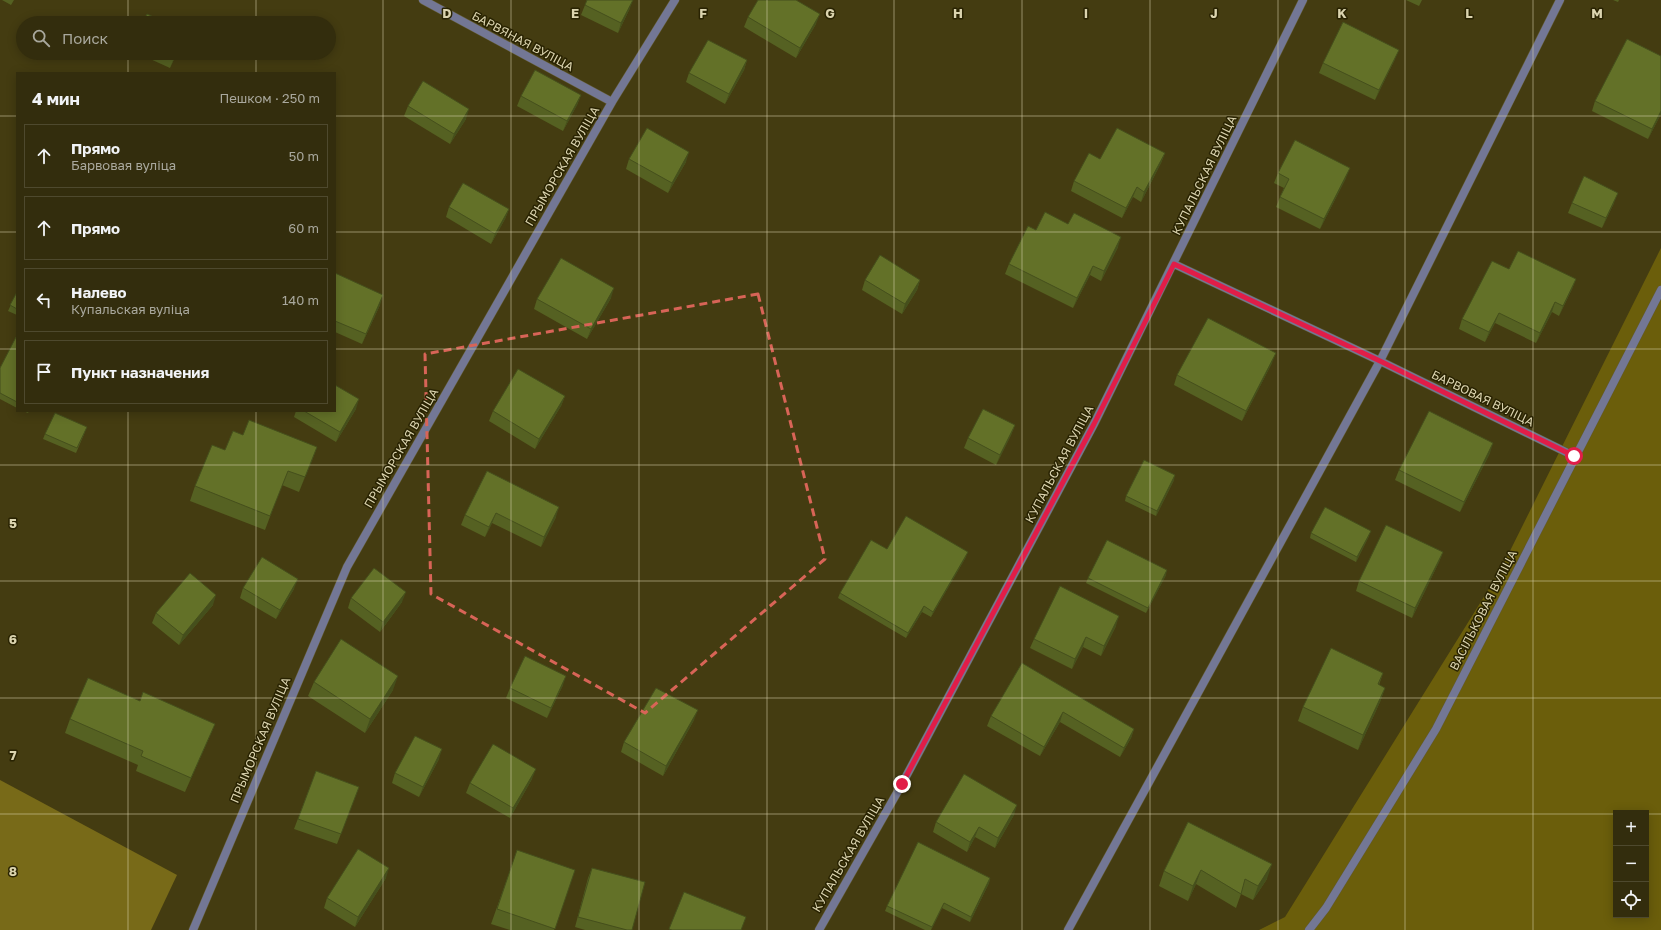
<!DOCTYPE html>
<html lang="ru">
<meta charset="utf-8">
<style>
:root{--surface:#332d0d;--page:#3b3516;--text:#f1f3f6;--muted:#a9a89d;--line:#4e492e}
body{margin:0;font-family:"Golos Text",sans-serif;background:var(--page);color:var(--text)}
.controls{position:absolute;right:12px;bottom:12px;display:grid;overflow:hidden;border-radius:0px;box-shadow:0 2px 10px #0003}
.controls button{width:36px;height:36px;display:grid;place-items:center;padding:0;border:0;border-bottom:1px solid var(--line);background:var(--surface);color:var(--text);font:20px sans-serif}
.stop{position:absolute;width:12px;height:12px;margin:-9px;border:3px solid #e11d48;border-radius:50%;background:#fff}
.stop.end{background:#e11d48;border-color:#fff;box-shadow:0 1px 4px #0008}
.list{margin:0;padding:0;list-style:none}
h2{display:flex;justify-content:space-between;align-items:center;height:52px;margin:0;padding:0 16px;font-size:17px}
h2 small{font-size:13px;font-weight:400;color:var(--muted)}
.list li{display:grid;grid-template-columns:26px 1fr auto;gap:12px;align-items:center;box-sizing:border-box;height:64px;margin:0 8px 8px;padding:0 8px;border:1px solid var(--line);border-radius:0px}
.list b{display:block;font-size:15px;white-space:nowrap}
.list p{margin:0;font-size:13px;white-space:nowrap;color:var(--muted)}
.list em{font-size:13px;font-style:normal;color:var(--muted)}
.icon{flex:none;width:22px;height:22px;fill:none;stroke:currentColor;stroke-width:2;stroke-linecap:round;stroke-linejoin:round}
.map{position:relative;flex:none;width:1661px;height:930px;overflow:hidden}
.search{position:absolute;background:var(--surface);box-shadow:0 2px 10px #0003;left:16px;top:16px;width:320px;height:44px;display:flex;align-items:center;gap:10px;box-sizing:border-box;padding:0 14px;border-radius:22px;color:var(--muted);font-size:15px}
.panel{position:absolute;background:var(--surface);box-shadow:0 2px 10px #0003;left:16px;top:72px;width:320px;height:340px;border-radius:0px}
.map>svg:first-child{display:block}
.green{fill:#6b5e0b;fill-rule:evenodd}
.forest{fill:#786a18}
.lines{fill:none;stroke-linecap:round;stroke-linejoin:round}
.lane-casing{stroke:#625a31;stroke-width:9}
.street-casing{stroke:#625a31;stroke-width:9}
.lane{stroke:#737795;stroke-width:8}
.street{stroke:#737795;stroke-width:8}
.wall{fill:#556122}
.shaded-wall{fill:#454f1c}
.building{fill:#637128;stroke:#454f1c}
.route{stroke:#e11d48;stroke-width:5}
.marked{fill:none;stroke:#d86457;stroke-width:3;stroke-dasharray:8 5;stroke-linejoin:round}
.grid{fill:none;stroke:#dbd4af;stroke-width:1;stroke-opacity:0.55}
.labels{text-anchor:middle;dominant-baseline:central;stroke-width:3;stroke-linejoin:round;paint-order:stroke}
.street-label{font-size:12px;fill:#dbd4af;stroke:#292302}
.grid-label{font-size:13px;text-anchor:middle;font-weight:bold;fill:#dbd4af;stroke:#292302;stroke-width:3;stroke-linejoin:round;paint-order:stroke}
</style>
<div class="map">
<svg width="1661" height="930" viewBox="0 0 1661 930">
<rect width="100%" height="100%" fill="#443c11"/>
<!-- green -->
<path class="green" d="M1661,248V930H1259L1285,917L1500,571ZM1616,813H1646V915H1616Z"/>
<!-- forest -->
<path class="forest" d="M0,780L177,875L151,930H0Z"/>
<g class="lines">
<!-- lane casing -->
<g class="lane-casing">
<path id="lane" d="M1068,930L1380,361L1560,0"/>
</g>
<!-- street casing -->
<g class="street-casing">
<path id="street" d="M423,0L612,102
M1174,264L1380,361L1574,456
M193,930L347,567L612,102L675,0
M819,930L902,784L1094,424L1303,0
M1309,930L1326,908L1436,729L1661,290"/>
</g>
<!-- lane -->
<use href="#lane" class="lane"/>
<!-- street -->
<use href="#street" class="street"/>
</g>
<!-- wall -->
<path class="wall" d="M2,0H14L11,5Z
M1406,0H1422L1419,6Z
M1613,0H1619L1618,2Z
M585,5L630,8L618,33L581,15Z
M748,17L816,24L796,58L744,27Z
M137,53H177L170,68Z
M1661,56V114L1648,139L1592,111L1595,101Z
M1395,59L1375,100L1319,73L1323,63Z
M747,60L744,70L725,104L686,82L689,73Z
M581,95L577,105L563,131L517,106L521,96Z
M408,106L466,119L450,144L404,116Z
M1165,153L1161,163L1141,202L1133,197L1122,218L1071,191L1074,181L1100,159Z
M629,159L686,162L668,193L626,169Z
M1278,173L1346,178L1320,229L1276,207L1280,197L1284,188L1274,183Z
M1572,203H1614L1602,228L1568,213Z
M449,207L509,209L505,219L491,244L446,217Z
M1068,224L1118,247L1101,281L1090,275L1073,308L1005,274L1009,264L1036,230Z
M1509,269L1576,279L1572,289L1559,316L1552,312L1536,343L1495,323L1485,342L1459,329L1462,319Z
M335,273L380,305L362,344L335,332Z
M865,280H920L917,290L902,314L862,290Z
M17,292V315L8,311Z
M611,298L587,339L534,309L537,299Z
M17,338V408L0,399V368Z
M1272,363L1242,421L1174,385L1177,375Z
M565,396L561,406L535,449L489,421L493,411Z
M356,409L336,442L294,417L296,411H335Z
M23,411H29L28,413Z
M1015,425L1011,435L996,465L964,448L968,438Z
M85,432L76,453L43,439L45,434Z
M243,435L317,447L299,492L282,485L265,530L190,501L195,486L225,450Z
M1490,453L1460,512L1395,480L1399,470Z
M487,471L556,517L541,547L492,523L485,537L461,525L465,515Z
M1174,480L1156,516L1125,501L1126,496Z
M1311,533L1369,536L1356,562L1310,538Z
M887,549L966,557L931,617L922,612L906,638L838,598L840,593Z
M1443,552L1439,562L1412,618L1356,591L1359,581Z
M1166,575L1146,613L1086,583L1088,578Z
M243,588L294,589L276,619L240,598Z
M351,598L402,602L380,632L348,608Z
M213,605L179,645L152,623L156,613Z
M1116,626L1101,656L1083,647L1072,669L1030,648L1034,639Z
M1022,663L1134,729L1131,738L1120,757L1060,722L1040,756L987,726L991,716Z
M1383,673L1379,685L1385,688L1380,702L1358,750L1298,721L1303,707Z
M314,682L393,690L365,733L308,696Z
M563,685L547,718L506,698L510,688Z
M140,701L215,724L209,738L185,792L136,771L138,765L65,733L70,719Z
M694,720L663,776L621,752L624,742Z
M439,759L419,797L392,783L395,773Z
M316,771L359,787L337,844L294,829Z
M532,779L510,818L466,793L470,783Z
M1014,815L995,848L975,837L967,852L933,832L936,822Z
M1188,822L1267,879L1253,900L1241,894L1236,908L1196,884L1188,901L1159,886L1164,871Z
M512,865L575,870L554,930H510L491,924Z
M592,868L632,930H585L575,927L588,878Z
M386,878L355,927L324,908L327,898Z
M990,878L989,883L970,922L942,908L931,930H925L885,911L887,906Z"/>
<!-- shaded-wall -->
<path class="shaded-wall" d="M633,0L630,8L618,33L621,23Z
M820,14L816,24L796,58L800,48Z
M1399,50L1395,59L1375,100L1379,90Z
M176,53H177L170,68Z
M747,60L744,70L725,104L729,94Z
M581,95L577,105L563,131L567,121Z
M469,109L466,119L450,144L454,134Z
M1661,111V114L1648,139L1652,129Z
M689,152L686,162L668,193L672,183Z
M1165,153L1161,163L1141,202L1144,192Z
M1350,168L1346,178L1320,229L1324,219Z
M1137,187L1133,197L1122,218L1126,208Z
M1618,193L1614,203L1602,228L1606,218Z
M509,209L505,219L491,244L495,234Z
M1121,237L1118,247L1101,281L1104,271Z
M1093,266L1090,275L1073,308L1077,298Z
M1576,279L1572,289L1559,316L1563,306Z
M920,280L917,290L902,314L905,304Z
M614,288L611,298L587,339L591,329Z
M383,295L380,305L362,344L366,334Z
M1555,302L1552,312L1536,343L1540,333Z
M1499,313L1495,323L1485,342L1489,332Z
M1276,353L1272,363L1242,421L1246,411Z
M565,396L561,406L535,449L539,439Z
M359,399L356,409L336,442L340,432Z
M1015,425L1011,435L996,465L1000,455Z
M1493,443L1490,453L1460,512L1464,502Z
M317,447L312,461L299,492Z
M1175,475L1174,480L1156,516L1157,511Z
M559,507L556,517L541,547L544,537Z
M496,513L492,523L485,537L489,527Z
M1371,531L1369,536L1356,562L1357,557Z
M968,552L966,557L931,617L933,612Z
M1443,552L1439,562L1412,618L1415,608Z
M1167,570L1166,575L1146,613L1148,608Z
M298,579L294,589L276,619L280,610Z
M406,592L402,602L380,632L383,622Z
M216,595L213,605L179,645L183,635Z
M924,606L922,612L906,638L908,633Z
M1119,616L1116,626L1101,656L1104,646Z
M1086,637L1083,647L1072,669L1075,659Z
M398,676L393,690L365,733L370,719Z
M566,676L563,685L547,718L551,708Z
M1385,688L1380,702L1358,750L1363,735Z
M698,710L694,720L663,776L666,766Z
M1063,712L1060,722L1040,756L1044,747Z
M215,724L209,738L185,792L191,778Z
M1134,729L1131,738L1120,757L1124,748Z
M442,749L439,759L419,797L423,787Z
M536,769L532,779L510,818L513,808Z
M1017,805L1014,815L995,848L998,838Z
M979,827L975,837L967,852L970,842Z
M1272,864L1267,879L1253,900L1258,886Z
M389,868L386,878L355,927L358,917Z
M1201,870L1196,884L1188,901L1193,886Z
M990,878L989,883L970,922L971,917Z
M944,903L942,908L931,930L932,927Z"/>
<!-- building -->
<path class="building" d="M587,0H633L621,23L585,5Z
M758,0H796L820,14L800,48L748,17Z
M147,14L167,23H142Z
M1343,22L1399,50L1379,90L1323,63Z
M1627,39L1661,56V111L1652,129L1595,101Z
M708,40L747,60L729,94L689,73Z
M162,53H176L174,58Z
M535,70L581,95L567,121L521,96Z
M423,81L469,109L454,134L408,106Z
M647,128L689,152L672,183L629,159Z
M1117,128L1165,153L1144,192L1137,187L1126,208L1074,181L1089,153L1100,159Z
M1295,140L1350,168L1324,219L1280,197L1289,179L1278,173Z
M1584,176L1618,193L1606,218L1572,203Z
M463,183L509,209L495,234L449,207Z
M1045,212L1068,224L1074,213L1121,237L1104,271L1093,266L1077,298L1009,264L1028,226L1036,230Z
M1518,251L1576,279L1563,306L1555,302L1540,333L1499,313L1489,332L1462,319L1492,261L1509,269Z
M880,255L920,280L905,304L865,280Z
M561,258L614,288L591,329L537,299Z
M335,273L383,295L366,334L335,321Z
M17,292V309L10,305Z
M1208,318L1276,353L1246,411L1177,375Z
M16,337L17,338V402L0,393V368Z
M518,369L565,396L539,439L493,411Z
M335,385L359,399L340,432L304,411H335Z
M983,409L1015,425L1000,455L968,438Z
M1429,411L1493,443L1464,502L1399,470Z
M55,413L87,427L77,448L45,434Z
M249,420L317,447L305,477L288,471L270,516L195,486L212,445L225,450L233,431L243,435Z
M1144,460L1175,475L1157,511L1126,496Z
M487,471L559,507L544,537L496,513L489,527L465,515Z
M1325,507L1371,531L1357,557L1311,533Z
M906,516L968,552L933,612L924,606L908,633L840,593L871,540L887,549Z
M1386,525L1443,552L1415,608L1359,581Z
M1107,540L1167,570L1148,608L1088,578Z
M262,557L298,579L280,610L243,588Z
M374,568L406,592L383,622L351,598Z
M190,573L216,595L183,635L156,613Z
M1060,586L1119,616L1104,646L1086,637L1075,659L1034,639Z
M341,639L398,676L370,719L314,682Z
M1331,648L1383,673L1378,684L1385,688L1363,735L1303,707Z
M525,656L566,676L551,708L510,688Z
M1022,663L1134,729L1124,748L1063,712L1044,747L991,716Z
M88,678L140,701L143,692L215,724L191,778L141,756L143,751L70,719Z
M656,688L698,710L666,766L624,742Z
M415,736L442,749L423,787L395,773Z
M493,744L536,769L513,808L470,783Z
M316,771L359,787L341,834L298,819Z
M964,774L1017,805L998,838L979,827L970,842L936,822Z
M1188,822L1272,864L1258,886L1245,879L1241,894L1201,870L1193,886L1164,871Z
M918,842L990,878L971,917L944,903L932,927L887,906Z
M358,849L389,868L358,917L327,898Z
M517,850L575,870L555,929L497,909Z
M592,868L645,882L632,930H627L578,917Z
M684,892L746,917L741,930H672L669,929Z"/>
<g class="lines">
<!-- route -->
<path class="route" d="M902,784L1094,424L1174,264L1380,361L1574,456"/>
</g>
<!-- marked area -->
<path class="marked" d="M758,294L825,559L645,713L431,594L425,354Z"/>
<!-- grid -->
<path class="grid" d="M128,0V23M256,0V23M383,0V930M511,0V930M639,0V930M767,0V930M894,0V930M1022,0V930M1150,0V930M1278,0V930M1405,0V930M1533,0V930M128,53V73M256,53V73M0,116H17M335,116H1661M0,232H17M335,232H1661M0,349H17M335,349H1661M128,411V930M256,411V930M0,465H1661M0,581H1661M0,698H1661M0,814H1616M1646,814H1661"/>
<g class="labels">
<!-- street labels -->
<g class="street-label">
<text transform="translate(523 41) rotate(28)">БАРВЯНАЯ ВУЛІЦА</text>
<text transform="translate(562 166) rotate(-60)">ПРЫМОРСКАЯ ВУЛІЦА</text>
<text transform="translate(1204 175) rotate(-64)">КУПАЛЬСКАЯ ВУЛІЦА</text>
<text transform="translate(1483 398) rotate(26)">БАРВОВАЯ ВУЛІЦА</text>
<text transform="translate(401 448) rotate(-60)">ПРЫМОРСКАЯ ВУЛІЦА</text>
<text transform="translate(1059 464) rotate(-62)">КУПАЛЬСКАЯ ВУЛІЦА</text>
<text transform="translate(1483 610) rotate(-63)">ВАСІЛЬКОВАЯ ВУЛІЦА</text>
<text transform="translate(260 740) rotate(-67)">ПРЫМОРСКАЯ ВУЛІЦА</text>
<text transform="translate(848 854) rotate(-60)">КУПАЛЬСКАЯ ВУЛІЦА</text>
</g>
</g>
<g class="grid-label">
<text x="447" y="18">D</text>
<text x="575" y="18">E</text>
<text x="703" y="18">F</text>
<text x="830" y="18">G</text>
<text x="958" y="18">H</text>
<text x="1086" y="18">I</text>
<text x="1214" y="18">J</text>
<text x="1342" y="18">K</text>
<text x="1469" y="18">L</text>
<text x="1597" y="18">M</text>
<text x="13" y="528">5</text>
<text x="13" y="644">6</text>
<text x="13" y="760">7</text>
<text x="13" y="876">8</text>
</g>
</svg>
<div class="controls">
<button>+</button>
<button>−</button>
<button><svg class="icon" aria-label="locate" viewBox="0 0 24 24"><circle cx="12" cy="12" r="6"/><path d="M12 2v4M12 18v4M2 12h4M18 12h4"/></svg></button>
</div>
<div class="stop" style="left:1574px;top:456px"></div>
<div class="stop end" style="left:902px;top:784px"></div>
<div class="search"><svg class="icon" aria-label="search" viewBox="0 0 24 24"><circle cx="10" cy="10" r="6"/><path d="M15 15l6 6"/></svg>Поиск</div>
<section class="panel">
<h2>4 мин<small>Пешком · 250 m</small></h2>
<ul class="list">
<li><svg class="icon" aria-label="ahead" viewBox="0 0 24 24"><path d="M12 20V5M6 11l6-6 6 6"/></svg><div><b>Прямо</b><p>Барвовая вуліца</p></div><em>50 m</em></li>
<li><svg class="icon" aria-label="ahead" viewBox="0 0 24 24"><path d="M12 20V5M6 11l6-6 6 6"/></svg><div><b>Прямо</b></div><em>60 m</em></li>
<li><svg class="icon" aria-label="left" viewBox="0 0 24 24"><path d="M17 20v-9H6M10 6l-5 5 5 5"/></svg><div><b>Налево</b><p>Купальская вуліца</p></div><em>140 m</em></li>
<li><svg class="icon" aria-label="arrive" viewBox="0 0 24 24"><path d="M6 21V4h12l-3 4 3 4H6"/></svg><div><b>Пункт назначения</b></div></li>
</ul>
</section>
</div>
